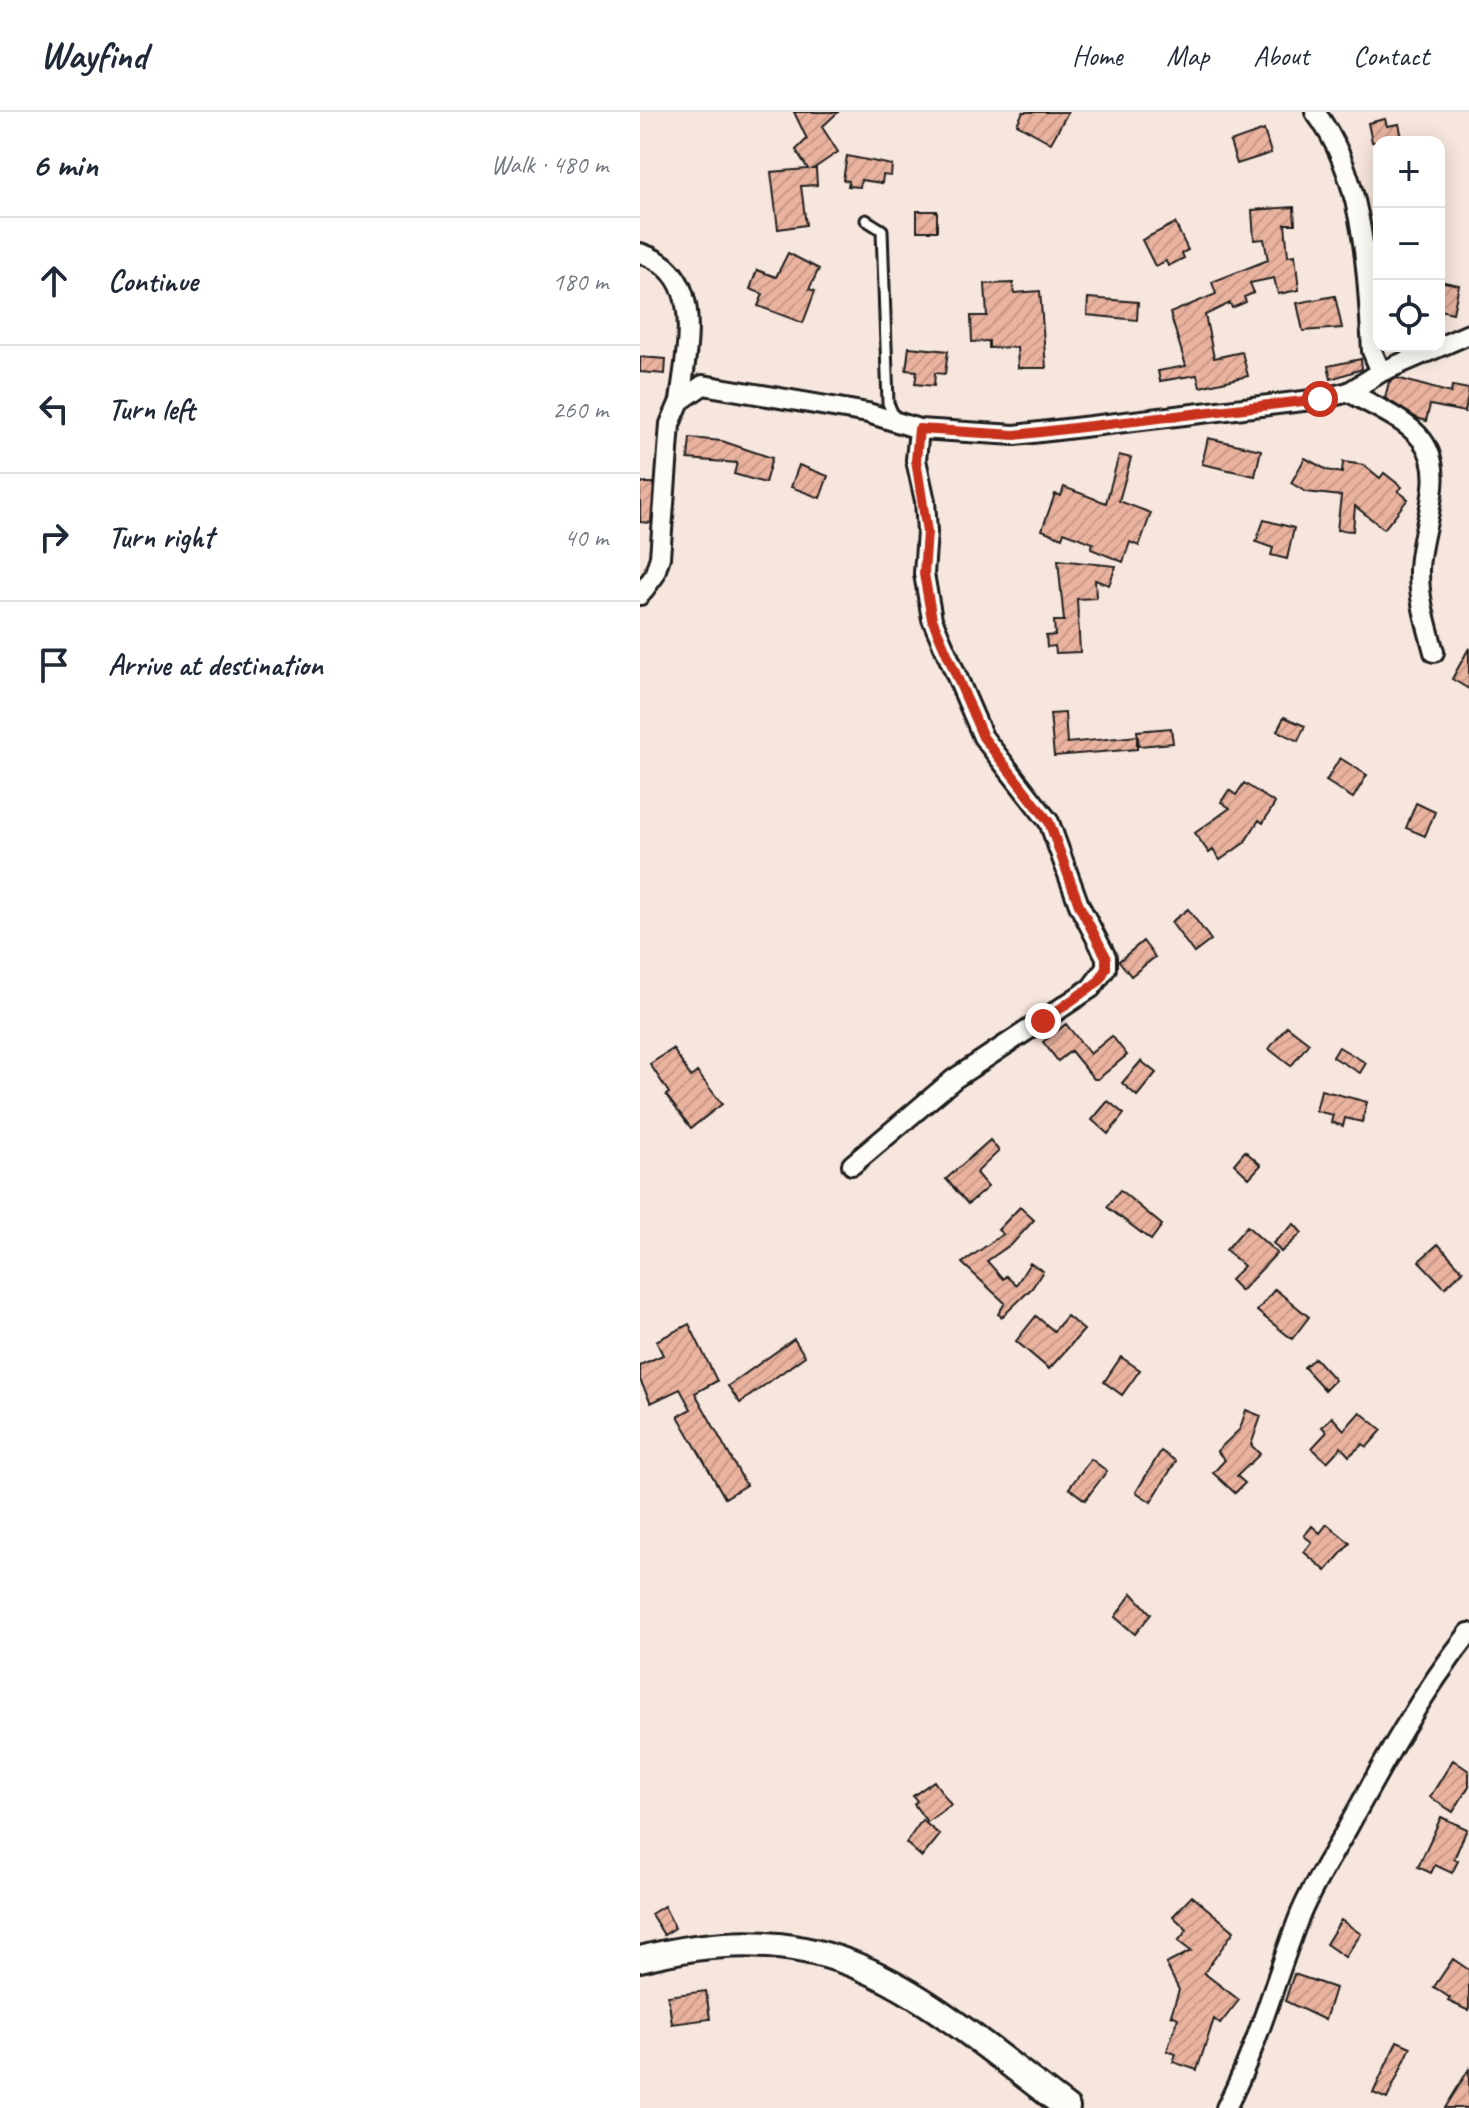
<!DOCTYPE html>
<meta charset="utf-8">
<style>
:root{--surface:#fff;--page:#f6f6f7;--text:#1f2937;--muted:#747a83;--line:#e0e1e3}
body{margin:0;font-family:Caveat,sans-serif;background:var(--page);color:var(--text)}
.controls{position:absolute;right:24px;top:24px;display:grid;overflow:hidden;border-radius:16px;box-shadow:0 4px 20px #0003}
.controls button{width:72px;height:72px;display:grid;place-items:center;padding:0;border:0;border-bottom:2px solid var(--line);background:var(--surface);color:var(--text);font:40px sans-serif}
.stop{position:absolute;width:24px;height:24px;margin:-18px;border:6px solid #c8321e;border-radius:50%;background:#fff}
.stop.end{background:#c8321e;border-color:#fff;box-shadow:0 2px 8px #0008}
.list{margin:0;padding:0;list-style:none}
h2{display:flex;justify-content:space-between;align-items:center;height:104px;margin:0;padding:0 32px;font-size:34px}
h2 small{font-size:26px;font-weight:400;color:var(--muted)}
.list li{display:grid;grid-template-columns:52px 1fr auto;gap:24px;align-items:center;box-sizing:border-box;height:128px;padding:0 32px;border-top:2px solid var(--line)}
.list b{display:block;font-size:30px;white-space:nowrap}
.list em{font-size:26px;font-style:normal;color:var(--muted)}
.icon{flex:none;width:44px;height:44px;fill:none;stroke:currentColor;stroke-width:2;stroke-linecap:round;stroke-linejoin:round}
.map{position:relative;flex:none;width:829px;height:1996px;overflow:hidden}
header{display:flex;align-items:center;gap:48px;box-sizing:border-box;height:112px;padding:0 40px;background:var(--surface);border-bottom:2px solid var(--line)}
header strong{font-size:38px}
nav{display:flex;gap:44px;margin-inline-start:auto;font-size:28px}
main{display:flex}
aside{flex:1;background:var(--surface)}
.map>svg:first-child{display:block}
.building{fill:url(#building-hatch);stroke:#1c1c1c;stroke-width:2}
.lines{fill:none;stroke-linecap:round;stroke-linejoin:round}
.service-casing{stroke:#1c1c1c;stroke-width:15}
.minor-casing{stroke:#1c1c1c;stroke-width:24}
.secondary-casing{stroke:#1c1c1c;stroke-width:30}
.service{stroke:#fdfcf7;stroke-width:9}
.minor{stroke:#fdfcf7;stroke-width:18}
.secondary{stroke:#fdfcf7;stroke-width:24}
.route{stroke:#c8321e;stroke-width:10}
</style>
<header>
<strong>Wayfind</strong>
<nav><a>Home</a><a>Map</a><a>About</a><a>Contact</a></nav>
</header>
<main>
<aside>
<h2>6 min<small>Walk · 480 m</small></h2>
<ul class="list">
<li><svg class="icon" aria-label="ahead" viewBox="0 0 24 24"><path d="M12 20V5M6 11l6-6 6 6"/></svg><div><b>Continue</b></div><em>180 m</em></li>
<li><svg class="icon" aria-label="left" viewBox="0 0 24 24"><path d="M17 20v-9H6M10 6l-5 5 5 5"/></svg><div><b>Turn left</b></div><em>260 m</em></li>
<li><svg class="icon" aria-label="right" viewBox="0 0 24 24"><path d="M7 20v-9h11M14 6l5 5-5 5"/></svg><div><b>Turn right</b></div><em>40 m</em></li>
<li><svg class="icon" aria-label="arrive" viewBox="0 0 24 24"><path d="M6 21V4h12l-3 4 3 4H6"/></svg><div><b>Arrive at destination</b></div></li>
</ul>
</aside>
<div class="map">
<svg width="829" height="1996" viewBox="0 0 829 1996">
<defs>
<pattern id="building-hatch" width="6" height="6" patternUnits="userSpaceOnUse" patternTransform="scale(2)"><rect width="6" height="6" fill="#eab39f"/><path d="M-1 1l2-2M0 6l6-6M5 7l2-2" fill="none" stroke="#c89988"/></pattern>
</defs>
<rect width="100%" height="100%" fill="#f7e6dd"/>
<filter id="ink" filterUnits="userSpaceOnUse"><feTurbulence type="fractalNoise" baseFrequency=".0125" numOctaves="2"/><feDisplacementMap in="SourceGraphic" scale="16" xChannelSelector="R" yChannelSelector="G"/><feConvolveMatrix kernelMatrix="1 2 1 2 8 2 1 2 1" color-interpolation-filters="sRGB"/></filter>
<g filter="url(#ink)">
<!-- building -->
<path class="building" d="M154,0H198L182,15L198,40L173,57H176L177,73L161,74L166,113L138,117L131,60L168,57L156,38L167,27Z
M383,0H428L411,31L377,12Z
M745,7L747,14L759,12L763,30H732L728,11Z
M624,18L631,41L597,52L590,30Z
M207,44L252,53L251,64L243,63L242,71L221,68L220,75L208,74L209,69L203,68Z
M654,95L655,112H645L648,144L655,143L659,178L638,182L634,166L610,171L614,181L604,185L606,190L592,196L590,191L565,203L574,246L602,240L608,264L560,275L557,263L520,269L518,259L546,254L530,201L576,182L572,170L628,148L624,127L614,128L612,98Z
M277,99H297V119H277Z
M535,111L548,138L542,141L544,146L528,154L526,149L515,154L502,128Z
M148,141L179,157L169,177L175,179L163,211L118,194L123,182L110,177L117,158L136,165Z
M799,169L819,173L813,201L799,198Z
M373,171L374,181L400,179L406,256H378L377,235L349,236V229L332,230L331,204H347L345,172Z
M695,184L702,216L663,219L657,191Z
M448,186L498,190L497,208L447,203Z
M269,235L308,239L305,262L295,261L294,274L275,272L277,259L266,258Z
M0,245L26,247L25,262L0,260Z
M721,247L722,257L691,267L688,254Z
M757,266L811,281L812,274L829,277L825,300L790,293L786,309L777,306L745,286L749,270Z
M50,326L82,329L132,346L125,371L94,362L97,351L48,347Z
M568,326L621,338L615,364L562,352Z
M479,343L491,346L479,389L511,401L499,434L490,430L483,450L451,437L453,431L424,420L422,426L402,418L415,382L421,384L424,375L466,391Z
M665,346L687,358L702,361L703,350L724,353L740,366L744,361L762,375L758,379L768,387L744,417L715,394L713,419L697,418L701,384L666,380L651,371Z
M159,353L188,364L180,386L151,375Z
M0,371H14L11,411L0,410Z
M624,408L654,416L647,447L631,443L633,436L616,430Z
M418,448L476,454L469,473L455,468L456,486L437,487L440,540L416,541L415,534L407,535L406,524L415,523L414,509H424Z
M829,536V577L812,567Z
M425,601L427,631L497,624V637L414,644L410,602Z
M644,605L665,614L658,629L637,619Z
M531,616L533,631L499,634L497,619Z
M700,646L727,663L713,686L686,669Z
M604,671L635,691L623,711L619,708L604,731L580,748L573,738L569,741L555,721L590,696L581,690L589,678L596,683Z
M776,691L795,700L785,724L766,716Z
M548,797L571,828L554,841L531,810Z
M503,829L515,845L491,864L479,849Z
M426,912L450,942L472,924L487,943L458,967H454L431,939L418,949L403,930Z
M647,914L669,931L651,954L629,937Z
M699,935L726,951L720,961L693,945Z
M33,937L51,965L57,960L82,992L51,1016L26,983L29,981L10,952Z
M501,949L516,961L497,984L482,971Z
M681,978L727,990L722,1010L705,1006L703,1014L691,1010L693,1003L676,999Z
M468,989L484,1002L468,1022L452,1008Z
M350,1028L359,1039L336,1061L348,1075L328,1092L306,1067Z
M605,1039L621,1053L609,1066L594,1052Z
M480,1078L522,1113L511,1128L467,1095Z
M380,1095L394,1108L373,1131L347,1149L363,1167L366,1164L376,1173L390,1151L403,1159L392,1176L362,1205L358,1202L365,1191L322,1151L363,1122L358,1118Z
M654,1112L662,1121L641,1140L633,1131Z
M607,1114L637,1141L601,1179L590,1168L604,1154L586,1138Z
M798,1132L823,1159L805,1176L779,1149Z
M635,1177L669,1205L652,1227L617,1199Z
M396,1204L414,1219L427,1204L444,1218L409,1257L376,1229Z
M49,1212L77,1269L55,1281L106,1373L85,1386L38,1304L51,1297L40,1277L11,1291L0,1268V1253L23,1243L16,1229Z
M154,1227L165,1244L100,1291L88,1274Z
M481,1245L500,1258L482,1283L464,1270Z
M675,1246L695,1268L685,1278L664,1255Z
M606,1298L621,1304L611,1333L620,1342L597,1364L605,1371L595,1381L573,1361L585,1348L577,1339L600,1317Z
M720,1300L742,1318L727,1335L723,1332L709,1344L701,1335L687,1350L672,1336L687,1320L682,1315L692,1305L704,1318Z
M521,1339L536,1349L511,1390L496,1380Z
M451,1347L467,1359L445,1388L429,1376Z
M687,1412L710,1431L686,1459L664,1440L672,1430L664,1424L672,1414L680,1421Z
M492,1481L511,1502L495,1522L475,1505Z
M813,1648L829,1659V1674L813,1700L790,1685Z
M294,1669L311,1693L287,1710L274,1692L277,1689L273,1684Z
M801,1705L827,1717L814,1747L818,1749L812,1761L795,1753L791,1761L778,1755Z
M282,1708L300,1723L282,1745L266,1731Z
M552,1784L594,1819L564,1861L599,1888L580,1912L574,1907L557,1958L533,1950L536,1942L527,1939L538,1906L531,1903L539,1878L526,1852L551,1839L538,1829L547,1818L533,1804Z
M24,1794L35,1816L24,1823L11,1802Z
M701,1808L721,1822L705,1845L686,1832Z
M813,1847L829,1858V1899L808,1889L810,1886L794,1875Z
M654,1862L695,1876L685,1908L645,1889Z
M66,1879L70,1907L32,1912L28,1884Z
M757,1929L771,1935L747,1987L733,1981Z
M829,1957V1996H805Z"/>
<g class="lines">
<!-- service casing -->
<g class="service-casing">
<path id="service" d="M226,108L242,118L248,291L255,307"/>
</g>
<!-- minor casing -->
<g class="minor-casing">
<path id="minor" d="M675,0C725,65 727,160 732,239L741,260
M0,141C67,162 46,236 40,289
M709,280C731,293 766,307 782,328C810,365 778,419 779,461C779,488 787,513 794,540
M0,483L14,464L20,445L30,312L40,289L63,273L228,301L279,317L375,323L680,287L709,280L741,260L829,222
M212,1053L314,967L451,876L466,856V845L439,793L409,710L343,625L292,507L284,462L287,420L285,389L276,348L279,317
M586,1996C617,1936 634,1871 658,1808C670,1777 690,1747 707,1717C744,1649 781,1582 829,1521"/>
</g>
<!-- secondary casing -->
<g class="secondary-casing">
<path id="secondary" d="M0,1847C199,1796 279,1885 427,1996"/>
</g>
<!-- service -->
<use href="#service" class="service"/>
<!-- minor -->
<use href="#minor" class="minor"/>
<!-- secondary -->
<use href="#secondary" class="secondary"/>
</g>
</g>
<g class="lines" filter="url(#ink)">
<!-- route -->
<path class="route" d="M403,909L459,869L466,856V845L439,793L409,710L343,625L292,507L284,462L287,420L276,348L279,317L375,323L680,287"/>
</g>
</svg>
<div class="controls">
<button>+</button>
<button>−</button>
<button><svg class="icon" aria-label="locate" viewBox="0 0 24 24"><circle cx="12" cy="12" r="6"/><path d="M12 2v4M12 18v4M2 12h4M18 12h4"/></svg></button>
</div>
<div class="stop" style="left:680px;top:287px"></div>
<div class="stop end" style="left:403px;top:909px"></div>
</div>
</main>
